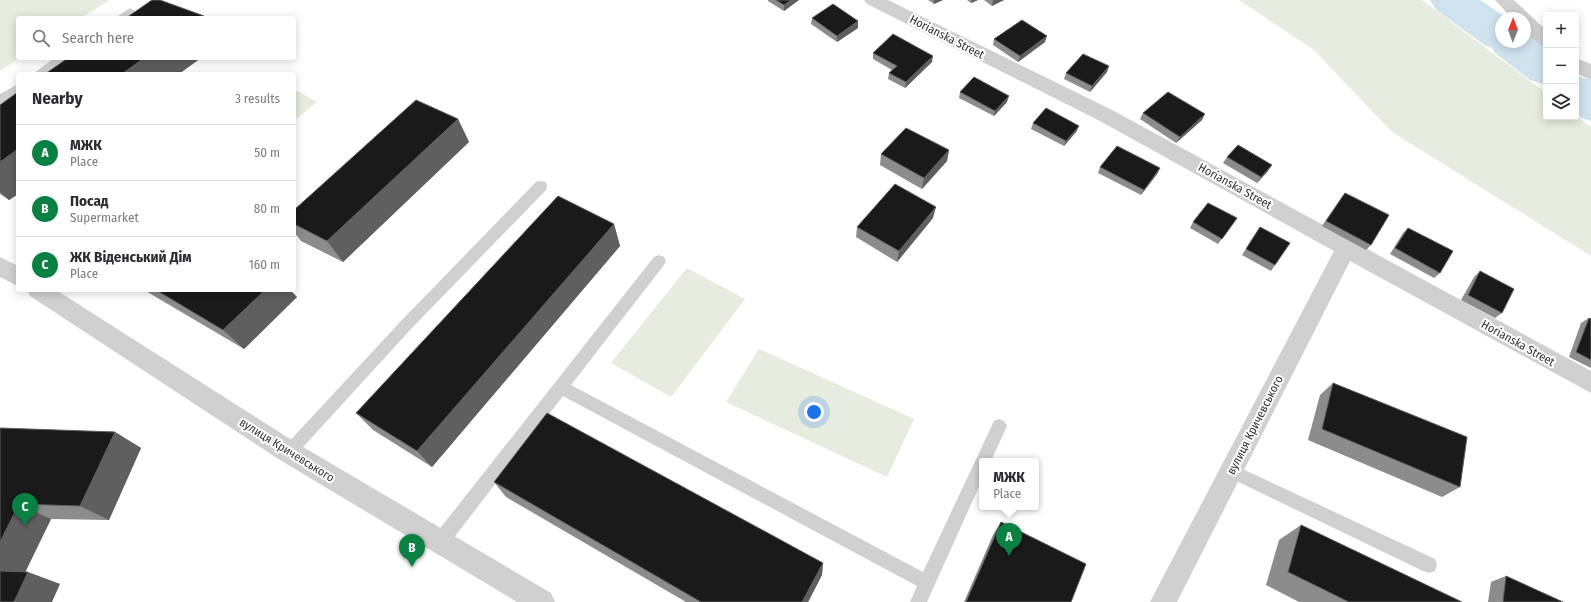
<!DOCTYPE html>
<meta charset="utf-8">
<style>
:root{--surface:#fff;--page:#f7f7f7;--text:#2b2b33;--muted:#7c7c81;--line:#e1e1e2;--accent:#0b8043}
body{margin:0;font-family:"Fira Sans Condensed",sans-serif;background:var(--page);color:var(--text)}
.controls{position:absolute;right:12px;top:12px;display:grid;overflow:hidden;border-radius:4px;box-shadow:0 2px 10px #0003}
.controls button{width:36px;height:36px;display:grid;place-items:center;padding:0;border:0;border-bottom:1px solid var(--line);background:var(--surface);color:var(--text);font:20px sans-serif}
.compass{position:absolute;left:1495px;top:12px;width:36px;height:36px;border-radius:50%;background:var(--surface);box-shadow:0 2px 10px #0003;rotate:1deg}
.you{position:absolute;left:814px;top:412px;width:14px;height:14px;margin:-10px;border:3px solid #fff;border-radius:50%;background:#1a73e8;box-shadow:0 0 0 6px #1a73e833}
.badge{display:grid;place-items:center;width:26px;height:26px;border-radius:50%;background:var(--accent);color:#fff;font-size:13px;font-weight:700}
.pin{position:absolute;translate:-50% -33px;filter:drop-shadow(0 1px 2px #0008)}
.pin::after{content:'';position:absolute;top:21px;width:14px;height:12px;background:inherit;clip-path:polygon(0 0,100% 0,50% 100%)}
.popup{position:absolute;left:979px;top:458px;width:60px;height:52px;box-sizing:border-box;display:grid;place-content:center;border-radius:4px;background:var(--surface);filter:drop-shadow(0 1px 3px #0005);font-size:13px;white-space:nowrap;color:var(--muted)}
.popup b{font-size:15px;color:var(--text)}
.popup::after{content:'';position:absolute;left:50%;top:100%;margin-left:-8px;border:8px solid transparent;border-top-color:var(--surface)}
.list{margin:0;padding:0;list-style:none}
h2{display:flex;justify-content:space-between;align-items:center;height:52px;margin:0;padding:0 16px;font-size:17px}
h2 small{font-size:13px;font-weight:400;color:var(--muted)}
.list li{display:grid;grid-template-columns:26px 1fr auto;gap:12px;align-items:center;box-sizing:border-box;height:56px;padding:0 16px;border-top:1px solid var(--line)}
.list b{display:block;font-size:15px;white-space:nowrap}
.list p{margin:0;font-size:13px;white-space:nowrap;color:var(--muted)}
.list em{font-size:13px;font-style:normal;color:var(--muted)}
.icon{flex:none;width:22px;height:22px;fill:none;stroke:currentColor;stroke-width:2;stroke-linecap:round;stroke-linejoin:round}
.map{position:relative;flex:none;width:1591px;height:602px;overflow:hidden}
.search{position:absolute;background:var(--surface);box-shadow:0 2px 10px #0003;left:16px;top:16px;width:280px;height:44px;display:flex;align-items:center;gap:10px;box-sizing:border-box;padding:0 14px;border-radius:4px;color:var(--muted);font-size:15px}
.panel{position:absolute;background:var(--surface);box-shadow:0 2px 10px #0003;left:16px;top:72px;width:280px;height:220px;border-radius:4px}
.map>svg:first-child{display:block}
.green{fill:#e6ecdf}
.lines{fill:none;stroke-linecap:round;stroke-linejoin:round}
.river{fill:#cfe2ee;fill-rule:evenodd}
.service{fill:#d0d0d0;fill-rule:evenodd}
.minor{fill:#d0d0d0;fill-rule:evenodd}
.wall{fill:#8c8c8c}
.shaded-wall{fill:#5f5f5f}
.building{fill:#1a1a1a;stroke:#5f5f5f}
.labels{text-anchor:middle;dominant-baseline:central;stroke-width:4;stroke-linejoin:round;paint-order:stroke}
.street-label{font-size:12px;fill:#333;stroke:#fff}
</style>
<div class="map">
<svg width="1591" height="602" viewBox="0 0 1591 602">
<rect width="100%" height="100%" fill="#fff"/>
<!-- green -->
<path class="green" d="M0,0H110L81,18H18V58H20L0,71Z
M1239,0H1422L1546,93V117L1576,116L1591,127V256L1392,132L1314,50Z
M294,89L317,102L294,121Z
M687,268L745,299L671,397L611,363Z
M759,349L914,419L887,477L726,402Z"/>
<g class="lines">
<!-- river -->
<path class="river" d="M1430,0H1480L1507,18H1501V42H1525V31L1546,46V85L1530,80L1495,53L1491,47L1486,46L1436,10Z
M1576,76L1591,80V121L1576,116Z"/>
<!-- service -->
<path class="service" d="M130,8L136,12L129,18H115Z
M54,58H68L47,74H33Z
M18,84V94L0,104V94Z
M541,181L546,182L547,186L546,190L411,329L294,457L289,459L284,457L281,452L284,447L401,321L536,182Z
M659,255L664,257L666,261L664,265L571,385L923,572L994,421L999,419L1004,421L1007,426L991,461H982V480L927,602H910L917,586L563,396L446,548L440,550L434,548L432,542L434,536L654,257Z
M1232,464L1435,559L1437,565L1435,571L1429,573L1423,571L1226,476L1224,471L1226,466Z"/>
<!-- minor -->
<path class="minor" d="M864,0H888L1114,111L1591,371V393L1350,261L1177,602H1150L1334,251L1100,121L867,4Z
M1495,0H1514L1546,30V47L1540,45L1525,31V18H1512Z
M1576,58L1591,64V80L1576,73Z
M0,257L18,266V286L0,277Z
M27,290H56L298,444L551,593L555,602H517L280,460L30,296Z"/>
</g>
<!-- wall -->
<path class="wall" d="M768,0H799L784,11L768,1Z
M928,0H943L934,4Z
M967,0H978L971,3Z
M984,0H1004L992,6Z
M812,18L858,21V28L837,42L811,24Z
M994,39L1045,42L1018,62L993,45Z
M873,53L932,62L905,88L888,79L889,73L892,70L873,59Z
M1109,66L1107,72L1090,92L1064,79L1066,73Z
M18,92V194L9,200L0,194V105Z
M960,92L1007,102L994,116L959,98Z
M1143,113L1202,120L1176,143L1140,119Z
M458,119L469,142L343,262L301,241L294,232V210Z
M1033,123L1079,126L1076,132L1064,146L1031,129Z
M949,150L947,161L922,189L880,165L881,154Z
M1227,157L1268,171L1257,183L1223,163Z
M1100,167L1160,168L1157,174L1141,195L1098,173Z
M1345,193L1371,245L1366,250L1322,226L1341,198Z
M933,218L897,262L856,237L857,227Z
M1237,218L1218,244L1190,228L1193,222Z
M614,224L620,246L432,467L373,430L356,413Z
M1260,227L1275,265L1271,271L1242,255Z
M1408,228L1440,273L1434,278L1390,254L1403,233Z
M1480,271L1502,313L1495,318L1461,300L1474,277Z
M144,290H290L297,297L244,349Z
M1589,318L1591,319V368L1569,357L1581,323Z
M1333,383L1460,487L1442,497L1308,440L1320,395Z
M0,428L115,432L141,448L109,520L51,519L25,572L60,584L0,602Z
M494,482L823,563L822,575L808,602H686L506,497Z
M1001,522L1071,602H964L993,535Z
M1301,525L1462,602H1299L1266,585L1279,540Z
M1506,576L1563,602H1488L1491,582Z"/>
<!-- shaded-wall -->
<path class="shaded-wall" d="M791,0H799L784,11V5Z
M934,0H943L934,4Z
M972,0H978L971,3Z
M993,0H1004L992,6Z
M204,16L205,18H200Z
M858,21V28L837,42V36Z
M1047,36L1045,42L1018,62L1020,56Z
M933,56L932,62L905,88L906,82Z
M144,58H201L179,74H122Z
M1109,66L1107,72L1090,92L1092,86Z
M1009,96L1007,102L994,116L995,111Z
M1205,114L1202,120L1176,143L1180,137Z
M458,119L469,142L343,262L327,241Z
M1079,126L1076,132L1064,146L1066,141Z
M18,149V194L9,200L0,192V162Z
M949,150L947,161L922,189L924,178Z
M1272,165L1268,171L1257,183L1261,177Z
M1160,168L1157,174L1141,195L1144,190Z
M936,207L933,218L897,262L899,251Z
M614,224L620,246L432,467L417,451Z
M265,290H290L297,297L244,349L223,330Z
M115,432L141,448L109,520L80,506Z
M19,504L51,519L20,583L0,576V542Z
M823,563L822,575L808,602H802Z
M28,572L60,584L52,602H14Z"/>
<!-- building -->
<path class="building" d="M152,0H160L204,16L200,18H126Z
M776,0H791L784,5Z
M833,4L858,21L837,36L812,18Z
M1022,20L1047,36L1020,56L994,39Z
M893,34L933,56L906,82L889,73L897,66L873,53Z
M1083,54L1109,66L1092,86L1066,73Z
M68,58H144L122,74H45Z
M974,77L1009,96L995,111L960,92Z
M18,92V149L0,162V105Z
M1168,92L1205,114L1180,137L1143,113Z
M416,100L458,119L327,241L294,224V210Z
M1046,108L1079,126L1066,141L1033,123Z
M906,128L949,150L924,178L881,154Z
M1238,145L1272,165L1261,177L1227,157Z
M1117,146L1160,168L1144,190L1100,167Z
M895,184L936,207L899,251L857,227Z
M1345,193L1389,215L1371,245L1326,221Z
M558,196L614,224L417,451L356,413Z
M1208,203L1237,218L1222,239L1193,222Z
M1260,227L1290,243L1275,265L1246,249Z
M1408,228L1453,251L1440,273L1395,248Z
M1480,271L1514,289L1502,313L1468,295Z
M156,290H265L223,330Z
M1589,318L1591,319V360L1576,352Z
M1333,383L1467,437L1460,487L1322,429Z
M547,413L823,563L802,602H701L494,482Z
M0,428L115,432L80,506L19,504L0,542Z
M1001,522L1086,564L1071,602H966Z
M1301,525L1462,602H1349L1288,572Z
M0,571L28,572L14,602H0Z
M1506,576L1563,602H1504L1503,601Z"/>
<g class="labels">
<!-- street labels -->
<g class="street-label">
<text transform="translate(947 37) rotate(27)">Horianska Street</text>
<text transform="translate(1235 186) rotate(29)">Horianska Street</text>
<text transform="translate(1518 343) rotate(29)">Horianska Street</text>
<text transform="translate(1255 425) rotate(-63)">вулиця Кричевського</text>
<text transform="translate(287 450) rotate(32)">вулиця Кричевського</text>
</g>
</g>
</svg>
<div class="controls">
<button>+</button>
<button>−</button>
<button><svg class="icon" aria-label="layers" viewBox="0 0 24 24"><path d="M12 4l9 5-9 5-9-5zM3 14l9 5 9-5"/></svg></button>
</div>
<svg class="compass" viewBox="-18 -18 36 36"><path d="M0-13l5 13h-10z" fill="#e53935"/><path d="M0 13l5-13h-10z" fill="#7c7c81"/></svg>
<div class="you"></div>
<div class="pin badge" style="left:1009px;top:556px">A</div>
<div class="popup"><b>МЖК</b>Place</div>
<div class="pin badge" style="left:412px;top:567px">B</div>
<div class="pin badge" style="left:25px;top:526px">C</div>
<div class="search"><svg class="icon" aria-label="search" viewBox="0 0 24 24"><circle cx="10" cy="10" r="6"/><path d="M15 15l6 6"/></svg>Search here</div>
<section class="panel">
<h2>Nearby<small>3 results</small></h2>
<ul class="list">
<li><span class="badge">A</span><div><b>МЖК</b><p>Place</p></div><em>50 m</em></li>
<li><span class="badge">B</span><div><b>Посад</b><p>Supermarket</p></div><em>80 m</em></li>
<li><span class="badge">C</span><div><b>ЖК Віденський Дім</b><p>Place</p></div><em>160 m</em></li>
</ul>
</section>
</div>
